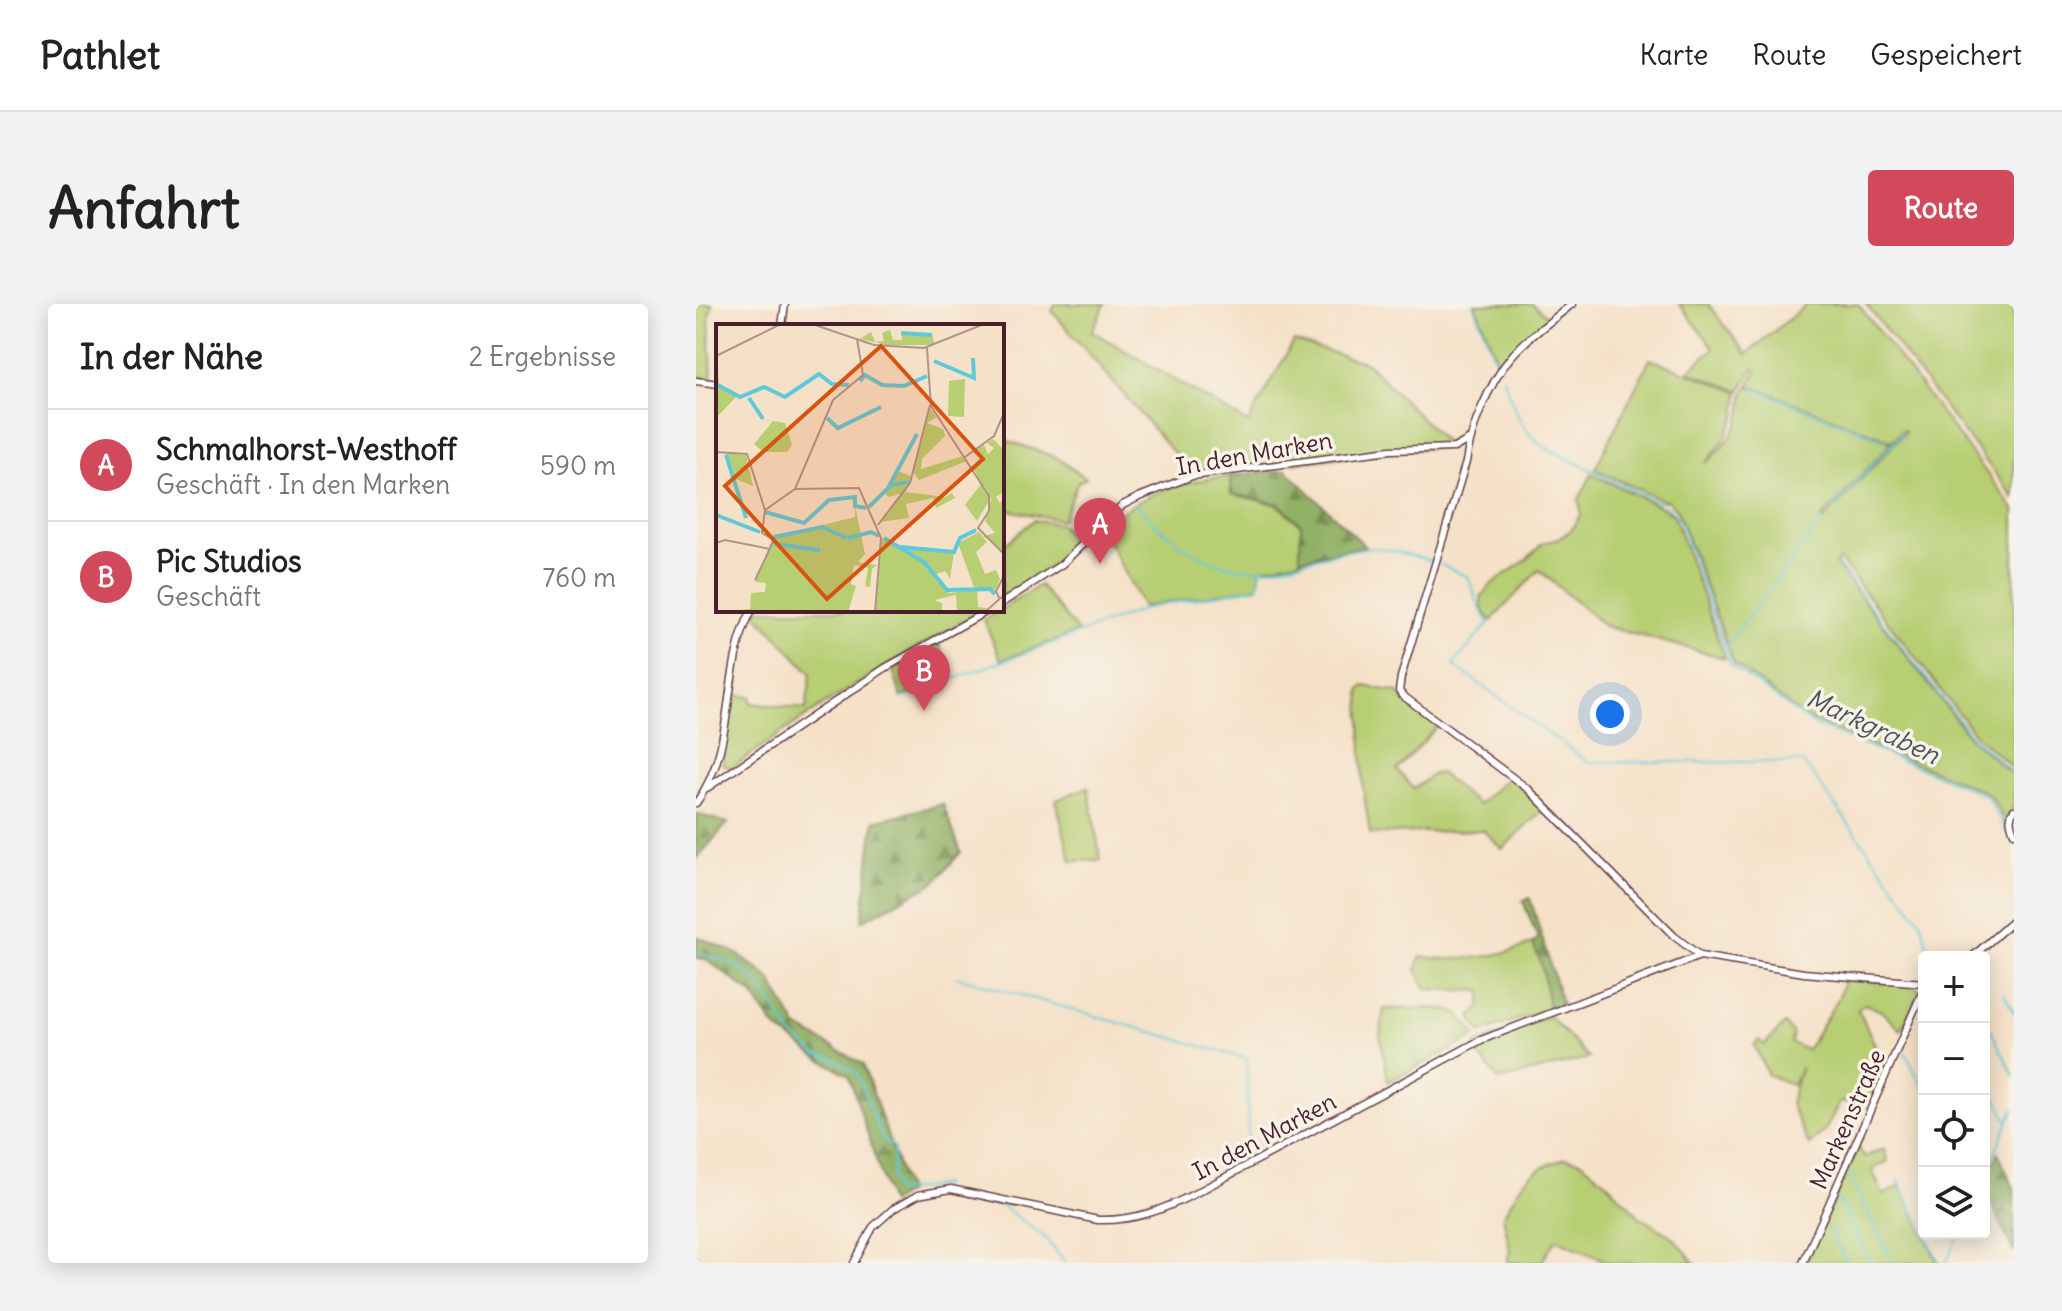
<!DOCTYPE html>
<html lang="de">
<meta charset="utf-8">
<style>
:root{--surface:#fff;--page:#f2f2f2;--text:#222;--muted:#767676;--line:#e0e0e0;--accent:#d1495b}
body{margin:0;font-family:Delius,sans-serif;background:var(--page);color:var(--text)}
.controls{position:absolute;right:24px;bottom:24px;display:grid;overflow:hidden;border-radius:8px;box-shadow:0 4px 20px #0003}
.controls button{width:72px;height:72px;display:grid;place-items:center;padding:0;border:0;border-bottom:2px solid var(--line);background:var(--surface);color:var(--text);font:40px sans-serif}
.you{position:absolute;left:914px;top:410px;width:28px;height:28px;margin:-20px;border:6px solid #fff;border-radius:50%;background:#1a73e8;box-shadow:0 0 0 12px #1a73e833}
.badge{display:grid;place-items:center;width:52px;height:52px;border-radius:50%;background:var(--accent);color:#fff;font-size:26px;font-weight:700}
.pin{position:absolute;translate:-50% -66px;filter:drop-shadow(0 2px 4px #0008)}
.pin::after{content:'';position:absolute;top:42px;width:28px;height:24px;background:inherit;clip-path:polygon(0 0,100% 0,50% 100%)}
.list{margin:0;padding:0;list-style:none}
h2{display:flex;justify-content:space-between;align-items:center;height:104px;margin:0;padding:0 32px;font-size:34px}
h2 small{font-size:26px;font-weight:400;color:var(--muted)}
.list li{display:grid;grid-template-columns:52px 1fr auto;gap:24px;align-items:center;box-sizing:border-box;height:112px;padding:0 32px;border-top:2px solid var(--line)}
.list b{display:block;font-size:30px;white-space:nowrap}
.list p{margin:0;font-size:26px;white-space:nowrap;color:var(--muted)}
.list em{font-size:26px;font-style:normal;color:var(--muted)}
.icon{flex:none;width:44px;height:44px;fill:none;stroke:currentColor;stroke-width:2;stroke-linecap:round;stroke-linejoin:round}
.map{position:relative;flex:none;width:1318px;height:959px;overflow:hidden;border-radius:8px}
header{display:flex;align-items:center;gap:48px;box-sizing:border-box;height:112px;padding:0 40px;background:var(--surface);border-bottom:2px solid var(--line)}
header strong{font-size:38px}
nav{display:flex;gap:44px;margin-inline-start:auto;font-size:28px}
.intro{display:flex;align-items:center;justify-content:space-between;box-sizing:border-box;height:192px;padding:0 48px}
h1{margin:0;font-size:56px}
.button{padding:20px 36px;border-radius:8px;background:var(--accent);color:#fff;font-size:28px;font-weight:700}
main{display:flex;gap:48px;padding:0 48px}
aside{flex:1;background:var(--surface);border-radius:8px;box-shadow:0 4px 20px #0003}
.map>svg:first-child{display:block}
.green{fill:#b7ce73;stroke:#80764f;stroke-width:2}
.forest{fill:url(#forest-firs);stroke:#6e6848;stroke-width:2}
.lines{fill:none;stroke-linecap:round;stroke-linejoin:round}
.stream{stroke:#5fc9d9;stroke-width:2}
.minor-casing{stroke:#643c43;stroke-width:9}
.minor{stroke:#fff;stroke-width:6}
.labels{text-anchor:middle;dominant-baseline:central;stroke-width:7;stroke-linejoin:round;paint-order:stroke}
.street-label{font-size:24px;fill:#4a1f2b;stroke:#f7f3e8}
.water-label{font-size:26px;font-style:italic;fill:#50525f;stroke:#f7f3e8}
.inset-river{fill:none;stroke:#5fc9d9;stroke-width:4}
.inset-road{fill:none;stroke:#b19389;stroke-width:2}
.view{fill:#d8530f;fill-opacity:0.15;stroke:#d8530f;stroke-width:4}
.inset-edge{fill:none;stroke:#4a1f2b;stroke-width:4}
</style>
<header>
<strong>Pathlet</strong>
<nav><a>Karte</a><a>Route</a><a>Gespeichert</a></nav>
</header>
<div class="intro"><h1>Anfahrt</h1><a class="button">Route</a></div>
<main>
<aside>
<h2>In der Nähe<small>2 Ergebnisse</small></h2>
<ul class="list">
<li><span class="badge">A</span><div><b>Schmalhorst-Westhoff</b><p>Geschäft · In den Marken</p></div><em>590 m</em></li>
<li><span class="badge">B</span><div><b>Pic Studios</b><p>Geschäft</p></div><em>760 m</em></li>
</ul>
</aside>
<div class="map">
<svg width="1318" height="959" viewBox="0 0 1318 959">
<defs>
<pattern id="forest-firs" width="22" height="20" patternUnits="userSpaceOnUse" patternTransform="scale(2)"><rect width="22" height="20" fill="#91b165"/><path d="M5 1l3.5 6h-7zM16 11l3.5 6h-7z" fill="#788f53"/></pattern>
</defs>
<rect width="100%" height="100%" fill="#f7f3e8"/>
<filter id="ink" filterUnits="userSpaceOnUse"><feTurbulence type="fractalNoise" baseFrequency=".0125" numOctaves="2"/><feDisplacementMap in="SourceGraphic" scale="16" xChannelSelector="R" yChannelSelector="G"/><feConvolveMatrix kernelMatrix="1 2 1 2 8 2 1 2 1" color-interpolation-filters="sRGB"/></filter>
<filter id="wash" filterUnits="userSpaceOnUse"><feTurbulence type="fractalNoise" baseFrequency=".006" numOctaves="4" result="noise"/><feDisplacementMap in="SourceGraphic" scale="32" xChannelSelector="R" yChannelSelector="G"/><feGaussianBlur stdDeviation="1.8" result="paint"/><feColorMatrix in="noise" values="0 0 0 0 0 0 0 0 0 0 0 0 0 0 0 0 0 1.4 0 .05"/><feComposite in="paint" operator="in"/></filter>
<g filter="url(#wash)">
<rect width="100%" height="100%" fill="#f5e1c8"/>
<!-- green -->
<path class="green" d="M0,0H16L13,14L16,75L0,72Z
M359,0H409L396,27L552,119L598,37L671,59L753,142L496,170L356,7Z
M779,0H836L852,13L802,58Z
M983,0H1012L1051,50L1111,0H1162L1318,205V464L1281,433L1144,256L1140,260L1275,435L1318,472V502L1309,517L1292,489L1108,413L1038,359L981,206L971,196L967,197L899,165L954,55L1043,88L1040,112L1027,138L1009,160C1023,148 1038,132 1044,114C1048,102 1044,92 1052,82L1195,139L1126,214L1128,216L1209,128V126H1206L1196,137L1053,81L1061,66L1058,64L1044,87L992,67L1018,44Z
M1170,0H1318V194Z
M306,135L360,153L390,174L382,178L366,216L306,205Z
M896,170L967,204L978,212L1029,354L908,322L843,266L795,317L786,304L785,293L794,281L830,256L847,239L863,235L875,226L885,210L883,195Z
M534,172L535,190L582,201L605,221L604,256L565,265L562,283L447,303L406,226C439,190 487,177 534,172Z
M338,216L363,220L382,239L362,258L306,295V243Z
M344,281L382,328L305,356L288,316Z
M60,306H287C200,355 115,405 35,465L26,459L38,391L55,393V399L110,405L115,369L59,309Z
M243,340L256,374L205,393L197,366Z
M668,382L702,388L706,395L743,421L701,466L718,485L737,470L744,469L782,501L812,473L849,504L806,545L787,526L674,530L667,483L664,386Z
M392,483L405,556L375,557L360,496Z
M837,639L846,662L853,704L785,729L775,713L785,701L786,687L731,685L720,666L725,652C756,659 808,653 837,639Z
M1148,676L1219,681L1224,688L1205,726L1185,707L1169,700L1162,705L1189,762L1176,795L1143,799L1130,825L1113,841L1094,799L1105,763L1097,781L1072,771L1058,741L1063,736L1068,741L1089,720L1097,730L1095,739L1111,746L1143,693Z
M731,704C760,705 764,707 780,732L692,778L684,729L688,705Z
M853,712L893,754L803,776L779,747L780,741Z
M1162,842L1168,853L1188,845L1192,857L1176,866L1187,891L1205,882L1242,959H1110Z
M870,854L884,857L908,876L944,913L978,934L999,959H914L860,935L845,959H811L814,946L807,912C829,875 828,868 870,854Z"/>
<!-- forest -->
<path class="forest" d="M590,166L669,242L604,255L605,220L583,200L536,190L534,172Z
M247,500L265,548L239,578L166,617L178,517Z
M0,510L32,519L0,555Z
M834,594L866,700L853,704L846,662L837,639L842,635L827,597Z
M0,632L40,649L73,674L101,723L167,760L211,888L194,900L153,771L120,753L79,723L55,689L10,655L0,654Z
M1302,849L1318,884V948L1288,884Z"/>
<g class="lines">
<!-- stream -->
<path class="stream" d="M777,0L802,64
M843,22L869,0
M801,60L823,39
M807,73C819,104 821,124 850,144L963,199
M1057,84L1191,137
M439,199C470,235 515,269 566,265C601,262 635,247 670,244C688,242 718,253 736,257
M968,201L982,213L1035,361L1115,419L1290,491L1318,540
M1137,204L1207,128
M744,260L772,273L784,304L793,319L757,361L892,458H1107L1225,618L1235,653
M1142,261L1277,434L1318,470
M1029,343L1126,217
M206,394L454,303L562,283L565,265
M0,649L39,660L61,677L95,730L120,750L140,756L161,769L186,834L198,843L196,873L200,888L248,881
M261,673L551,755L552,855
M1308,689L1318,709
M1288,713L1318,772
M1209,748L1228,785
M1288,769L1312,818
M1153,871L1197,959
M1288,873L1318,805
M1202,876L1228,927
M262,892L306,902L347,932L370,959
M1142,895L1174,959
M1133,924L1151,959
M1229,929L1244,959
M0,951L8,959
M1250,959L1263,929"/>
</g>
</g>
<g filter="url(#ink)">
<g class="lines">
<!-- minor casing -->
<g class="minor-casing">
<path id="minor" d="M876,0C856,17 830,34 814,54C792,82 775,123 770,158L705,373L703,387L706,391L832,485L978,632L1004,652L1108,669L1228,679
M86,22L89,0
M0,77L22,80
M306,299L366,260L427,201L443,193L496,172L694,146L758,144L774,135
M11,484L189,364L293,306
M0,499C42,442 24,366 56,306
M1318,506C1312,513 1315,521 1318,529
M1276,653L1318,616
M158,959L177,923L197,905L222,891L255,885L402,916C438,917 467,906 498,890L785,736L1004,652
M1107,959L1228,684"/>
</g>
<!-- minor -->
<use href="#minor" class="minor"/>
</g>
</g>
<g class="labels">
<!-- street labels -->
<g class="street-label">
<text transform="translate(558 149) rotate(-10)">In den Marken</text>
<text transform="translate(1151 815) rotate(-66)">Markenstraße</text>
<text transform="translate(568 832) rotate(-28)">In den Marken</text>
</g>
<!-- water labels -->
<g class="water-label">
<text transform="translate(1177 422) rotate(25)">Markgraben</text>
</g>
</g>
<!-- overview -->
<g transform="translate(20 20)">
<rect width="288" height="288" fill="#f5e1c8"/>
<path d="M174,6L177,16H186L185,9L216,11L219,21H171L144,15L155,8L159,18L168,17L166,9ZM2,44L3,61L21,72L0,94ZM249,55L248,93L232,92L233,57ZM214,84L221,93L211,99L227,105L229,112L206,135L205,145L247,132L251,137L203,156L197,148ZM57,97L69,99L76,121L71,128H47L38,120ZM277,115L288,126V168L280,173L284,179L288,172V228L267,212L279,209L269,197L276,172L261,197L249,181L265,160L257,143L265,136L257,128L268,121L272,130L278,124L271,119ZM9,129L30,131L37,162L17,154ZM182,147L195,152L190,168L229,173L236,169L239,174L220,184L217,174L190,180L193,194L163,198L184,170L172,173L169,169ZM139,182L149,230L142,238L161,241L156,245L154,263L149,262L152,244L138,241L135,260L140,262L132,288H0L34,285L35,269L49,268L50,259L39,258L57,213L139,193ZM263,208L271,218L260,228L269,250L280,246L284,255L279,266H261L262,283L271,284L268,288H241L240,271L218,276L226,279V286L159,288L160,266L167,267L160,265L166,214L186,223L238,228L234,255L229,247L218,251L233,269L259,266L242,219Z" fill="#b7ce73"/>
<path class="inset-river" d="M185,9L216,11M218,37L258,54L257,34M144,57L149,51L166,61L188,62L211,52M0,60L24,73L48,63L69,73L103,50L116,60L133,61M33,74L47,95M111,94L122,104L165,83M10,131L30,194M172,164L201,110M153,183L175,161L193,158M49,188L88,199L113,176L139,173V182L150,184M0,191L44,208M58,213L106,203L131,214M132,214L155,208L163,212M168,214L208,238L231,266L274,265L279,270M58,220L104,226M185,223L238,228L244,214L260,206"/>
<path class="inset-road" d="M96,0L158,21L208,24L268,0M211,24L215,82L273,172V187L262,204L288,230M0,32L65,0M0,128L31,130L49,186L46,209L58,216L39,256M249,133L278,112L288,89M79,165L117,76L147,51L141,15M49,186L79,165L143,164L165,214L159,288M162,201L194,159L214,81M0,219L9,216L54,225M283,274L280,267L288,252M269,288L288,271"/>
<path class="view" d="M165,22L267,135L111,275L9,162Z"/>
<rect width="288" height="288" class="inset-edge"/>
</g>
</svg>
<div class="controls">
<button>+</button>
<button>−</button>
<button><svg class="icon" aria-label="locate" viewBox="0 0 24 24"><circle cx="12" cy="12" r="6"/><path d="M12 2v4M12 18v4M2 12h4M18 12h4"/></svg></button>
<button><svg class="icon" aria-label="layers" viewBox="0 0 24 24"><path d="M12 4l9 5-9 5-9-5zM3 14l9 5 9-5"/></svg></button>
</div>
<div class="you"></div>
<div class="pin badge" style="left:404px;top:260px">A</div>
<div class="pin badge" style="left:228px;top:407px">B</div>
</div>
</main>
